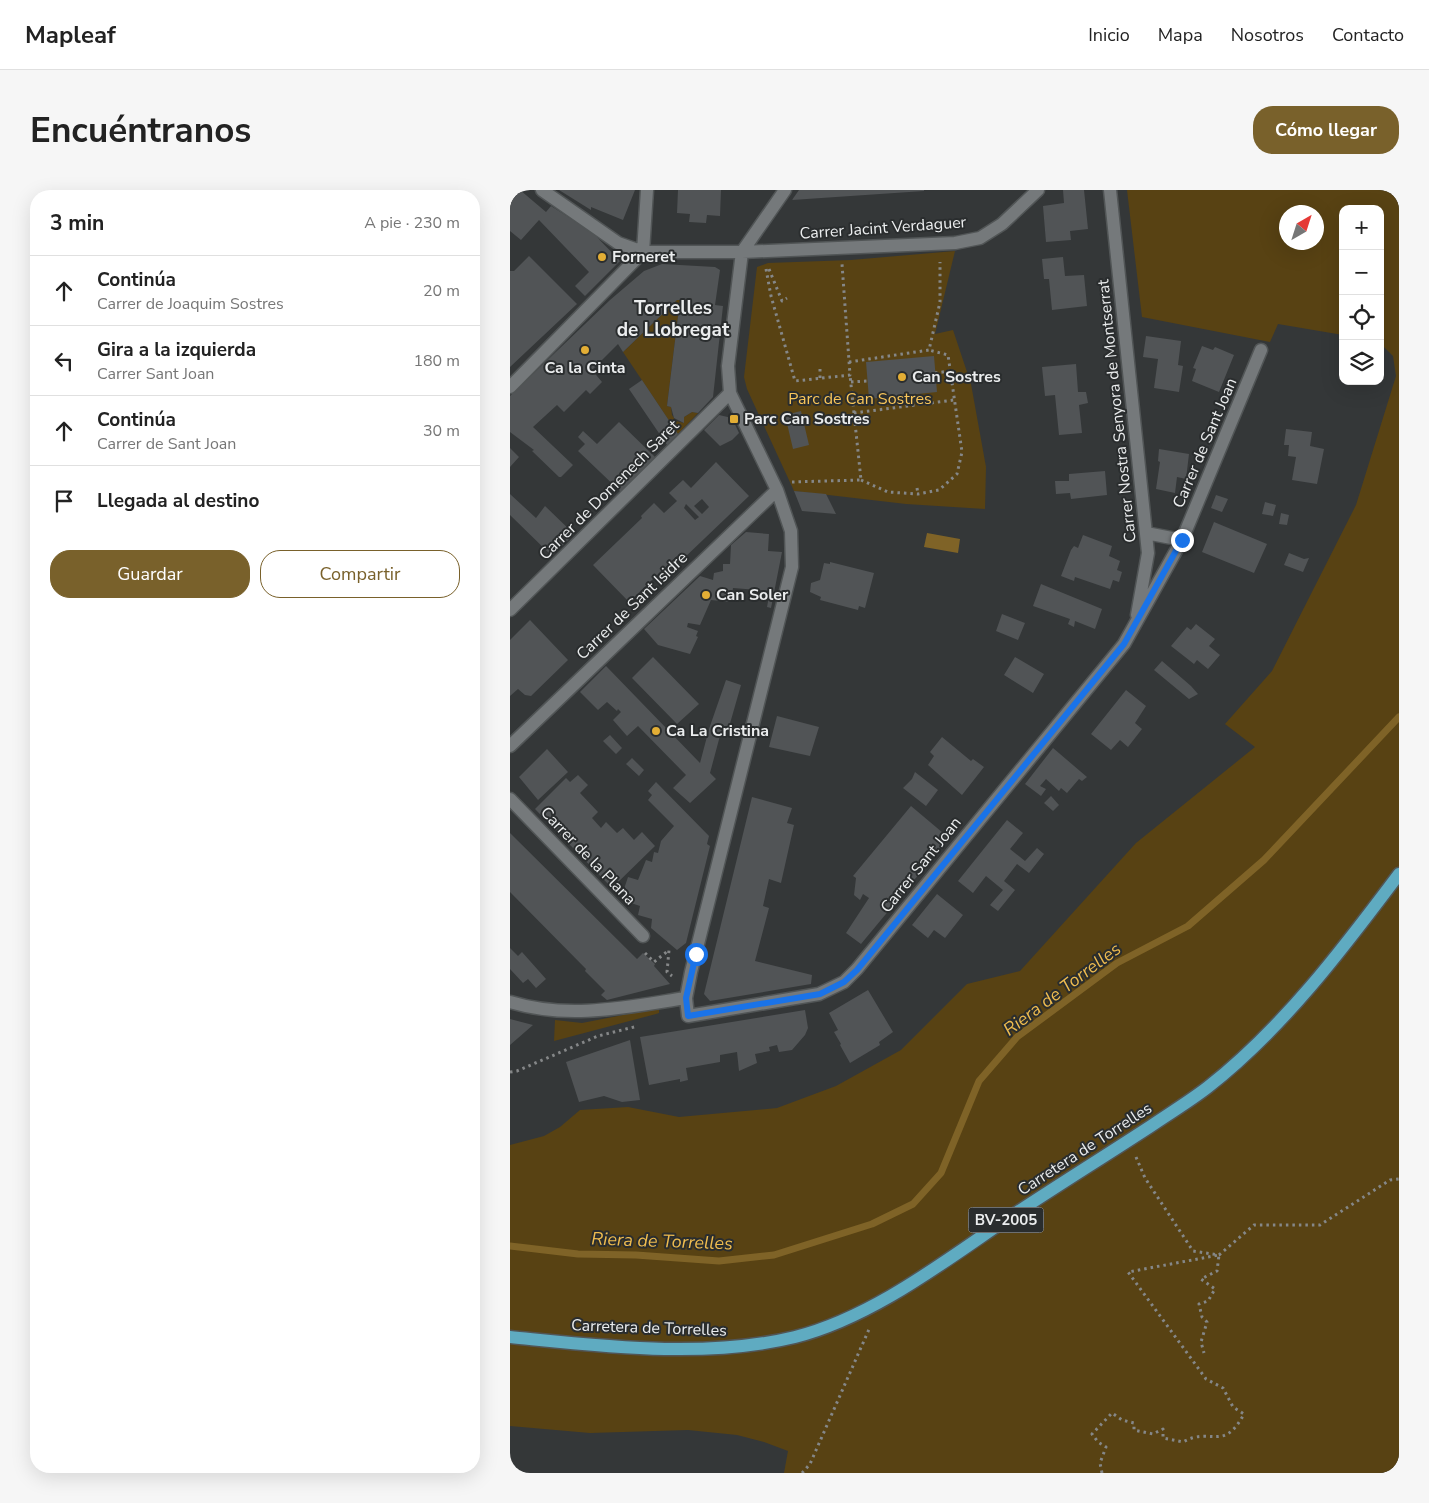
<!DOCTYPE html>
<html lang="es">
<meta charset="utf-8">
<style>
:root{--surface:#fff;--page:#f6f6f6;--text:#222;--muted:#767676;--line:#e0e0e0;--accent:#79612b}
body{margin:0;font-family:"Nunito Sans",sans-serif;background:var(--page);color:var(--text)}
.controls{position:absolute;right:15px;top:15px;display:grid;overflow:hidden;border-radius:10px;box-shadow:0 5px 20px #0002}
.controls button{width:45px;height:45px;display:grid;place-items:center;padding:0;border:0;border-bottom:1px solid var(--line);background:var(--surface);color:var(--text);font:25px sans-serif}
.compass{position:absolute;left:769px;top:15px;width:45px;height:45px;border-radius:50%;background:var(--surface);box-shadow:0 5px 20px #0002;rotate:39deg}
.stop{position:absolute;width:15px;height:15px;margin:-11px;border:4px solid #1a73e8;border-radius:50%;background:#fff}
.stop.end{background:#1a73e8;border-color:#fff;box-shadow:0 1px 5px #0008}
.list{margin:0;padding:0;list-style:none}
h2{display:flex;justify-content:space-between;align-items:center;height:65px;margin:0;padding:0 20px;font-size:21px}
h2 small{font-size:16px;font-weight:400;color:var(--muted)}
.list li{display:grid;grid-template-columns:32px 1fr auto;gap:15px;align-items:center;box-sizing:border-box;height:70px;padding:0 20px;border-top:1px solid var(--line)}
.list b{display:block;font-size:19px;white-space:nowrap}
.list p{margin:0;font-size:16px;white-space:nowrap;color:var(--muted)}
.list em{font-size:16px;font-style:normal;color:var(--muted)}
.actions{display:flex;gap:10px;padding:15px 20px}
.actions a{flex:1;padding:11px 0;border:1px solid var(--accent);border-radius:20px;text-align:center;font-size:18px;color:var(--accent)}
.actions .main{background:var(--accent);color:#fff}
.icon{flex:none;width:28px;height:28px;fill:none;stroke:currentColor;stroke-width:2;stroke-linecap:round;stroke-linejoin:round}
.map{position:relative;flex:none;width:889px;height:1283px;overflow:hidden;border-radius:20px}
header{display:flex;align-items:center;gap:30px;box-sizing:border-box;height:70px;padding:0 25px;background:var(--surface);border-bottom:1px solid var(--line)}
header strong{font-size:24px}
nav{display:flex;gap:28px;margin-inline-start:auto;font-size:18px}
.intro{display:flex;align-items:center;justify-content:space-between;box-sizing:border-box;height:120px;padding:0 30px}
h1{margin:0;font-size:35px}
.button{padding:12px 22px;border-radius:20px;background:var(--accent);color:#fff;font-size:18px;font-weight:700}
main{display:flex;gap:30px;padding:0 30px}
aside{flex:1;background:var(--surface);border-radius:20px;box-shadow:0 5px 20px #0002}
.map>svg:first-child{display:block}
.green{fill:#584213;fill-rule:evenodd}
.water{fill:#7f6327}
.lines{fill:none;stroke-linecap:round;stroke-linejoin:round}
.stream{stroke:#7f6327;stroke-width:7}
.building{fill:#515456;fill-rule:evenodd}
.minor-casing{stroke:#515556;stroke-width:15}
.major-casing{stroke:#515556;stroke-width:15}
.path{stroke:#858788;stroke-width:3;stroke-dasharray:2.5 4;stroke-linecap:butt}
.minor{stroke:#75797b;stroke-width:12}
.major{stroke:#5fabc1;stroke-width:12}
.route{stroke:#1a73e8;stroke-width:6}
.poi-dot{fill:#e3ae35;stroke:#2a2d2e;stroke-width:2}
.labels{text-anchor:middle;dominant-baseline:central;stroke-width:4;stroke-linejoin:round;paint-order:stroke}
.shield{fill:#2a2d2e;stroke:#b1b3b4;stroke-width:1}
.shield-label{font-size:15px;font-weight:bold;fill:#ebedee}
.street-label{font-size:16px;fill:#ebedee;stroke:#2a2d2e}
.poi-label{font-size:16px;font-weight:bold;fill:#ebedee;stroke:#2a2d2e;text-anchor:start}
.park-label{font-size:16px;fill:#f9c65a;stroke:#2a2d2e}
.water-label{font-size:18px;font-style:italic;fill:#efbc4f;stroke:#2a2d2e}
.quarter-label{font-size:19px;font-weight:bold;fill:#ebedee;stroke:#2a2d2e}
</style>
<header>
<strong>Mapleaf</strong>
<nav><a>Inicio</a><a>Mapa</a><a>Nosotros</a><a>Contacto</a></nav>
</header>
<div class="intro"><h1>Encuéntranos</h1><a class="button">Cómo llegar</a></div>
<main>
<aside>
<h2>3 min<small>A pie · 230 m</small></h2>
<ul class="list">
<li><svg class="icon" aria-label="ahead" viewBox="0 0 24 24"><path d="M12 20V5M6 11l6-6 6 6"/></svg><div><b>Continúa</b><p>Carrer de Joaquim Sostres</p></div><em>20 m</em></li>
<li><svg class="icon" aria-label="left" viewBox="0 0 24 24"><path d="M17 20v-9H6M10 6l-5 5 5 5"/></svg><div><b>Gira a la izquierda</b><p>Carrer Sant Joan</p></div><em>180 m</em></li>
<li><svg class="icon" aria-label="ahead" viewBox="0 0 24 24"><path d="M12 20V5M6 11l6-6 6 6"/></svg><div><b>Continúa</b><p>Carrer de Sant Joan</p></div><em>30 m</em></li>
<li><svg class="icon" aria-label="arrive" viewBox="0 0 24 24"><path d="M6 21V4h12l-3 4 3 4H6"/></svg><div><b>Llegada al destino</b></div></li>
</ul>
<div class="actions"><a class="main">Guardar</a><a>Compartir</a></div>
</aside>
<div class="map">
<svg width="889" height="1283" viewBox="0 0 889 1283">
<rect width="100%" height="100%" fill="#343738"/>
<!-- green -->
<path class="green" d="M617,0H889V1283H274L278,1261L254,1252L227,1245L178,1240L80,1243L0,1236V955L34,946L50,937L70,920L118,917L169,927L267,918L326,896L391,860L457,794L510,781L626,653L745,557L715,534L762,481L846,315L886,186L883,166L870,153V19H833V145L768,134L760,152L632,127ZM776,22H806V52H776Z
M445,61L425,144L443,140L461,194L476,277L475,319L396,314L284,301L237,199L234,187L247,77L258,73L341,70Z
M167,110H170L157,216L161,217L162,225L166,231L174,233V227L182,222L188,223L168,244L113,162Z
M149,818V823L146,824L44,851L45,830L72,833Z"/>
<!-- water -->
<path class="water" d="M417,343L450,349L448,363L414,357Z"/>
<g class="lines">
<!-- stream -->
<path class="stream" d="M0,1056L68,1064L126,1065L209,1071L264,1065L362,1034L403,1014L431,983L469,891L507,847L607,773L678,736L754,670L889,527"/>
</g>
<!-- building -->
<path class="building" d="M0,0H10L36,22L41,16L82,42L110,71L75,106L65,96L79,82L29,30L11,50L0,41Z
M49,0H125L113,30L81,17V20Z
M168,0H211L210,26L197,25L196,33L179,32L180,24L167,23Z
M289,0H414V1L282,10Z
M553,0H574L578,39L560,41L561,50L536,52L533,16L554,13Z
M19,66L67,114L0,177V81H4Z
M553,67L555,86L574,85L577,116L542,120L539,89H534L532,69Z
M152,74L205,77L210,80L205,115L213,116L203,207L188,223L182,222L174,227V233L164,228L161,217L157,216L170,110H167L113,162L108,154L82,180L92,192L80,204L76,200L54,222L47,215L23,237L63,275L51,287H49L22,261L24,260L0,242V206L100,110L134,81Z
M636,146L671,151L668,175L673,176L669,202L644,198L648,169L633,167Z
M692,156L703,160L705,157L724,165L709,202L682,191L686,179L683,178Z
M424,166L427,202L359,209L356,172Z
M566,174L568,202H576L578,213L569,215L572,243L549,245L545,205L535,206L532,177Z
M132,190L168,244L157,255L119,199Z
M291,221L299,255L283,259L275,225Z
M209,225L222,228L229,243L222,250L210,256L194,240Z
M109,232L145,267L111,302L68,261L75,254L68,247L73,241L87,254Z
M776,239L802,242L800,256L814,259L807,294L782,290L786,267L778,266L779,255H774Z
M0,258L9,267L0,277Z
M649,259L679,264L676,289L667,287L665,303L646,299L650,272L648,271Z
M206,272L239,306L172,370L167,366L119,412L83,375L132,328L131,326L144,313L154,323L167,311L159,303L173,290L181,298ZM192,309L199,317L192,324L184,316ZM176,314L189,327L185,330L174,318Z
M595,281L597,305L561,309L560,303L546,304L545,291H559V284Z
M284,301L316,304L326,324L292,321Z
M0,304L26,328L35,316L64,344L42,366L0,325Z
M706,305L718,309L712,322L701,318Z
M755,312L766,315L763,326L752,324Z
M771,323L779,325L777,335L769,334Z
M704,332L757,354L744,383L692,362Z
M236,342L259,344L258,361L272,362L261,418L257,417L260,401L223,398L221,412L201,410L190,435L178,433L177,437L188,441L186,446L188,447L180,464L148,455L134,439L190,386L203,390L204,383L213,381V374H220L221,355Z
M573,345L602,356L599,366L610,371L607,380L612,382L609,392L603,390L600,399L565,387L564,391L551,386L561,360L564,356L568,358Z
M779,363L794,369L799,368L793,382L774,375Z
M320,372L364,383L355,418L349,416L348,420L310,410L311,407L300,402L301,393L310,390L314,373L320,374Z
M531,394L592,419L585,439L565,431L564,437L558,434L560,429L523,416Z
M492,424L515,433L508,450L486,441Z
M20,430L58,470L21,506L15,505L8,499L0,506V450Z
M686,434L705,449L699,456L710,465L698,479L687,470L684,474L661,456L677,437L681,440Z
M143,467L189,514L167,534L122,488Z
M505,467L534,484L523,503L494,485Z
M652,471L681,496L688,504L679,509L644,480Z
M96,476L190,573L199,539L216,490L231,495L217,544L211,542L200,583L206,589L180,613L163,598L176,585L128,536L117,546L103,530L111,522L108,519L107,521L97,512L88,520L70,502Z
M616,500L636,516L625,533L632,539L618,557L610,550L601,560L581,544Z
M267,526L309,537L300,566L259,557Z
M100,545L112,558L106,564L93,551Z
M432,547L461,571L463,569L474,577L452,605L418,575L424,566L420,562Z
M543,558L577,587L572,591L569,589L557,603L551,598L549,601L536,589L530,596L536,599L531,606L515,594Z
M37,559L58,582L28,610L9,587Z
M122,568L134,580L129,586L116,574Z
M405,582L428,600L416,616L393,598L402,589Z
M68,585L78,595L70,603L88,622L82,628L91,638L96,632L107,643L113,638L124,650L132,642L145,656L102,698L25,619L56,588L60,592Z
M146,592L199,646L197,654L200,656L176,753L167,760L141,738L142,729L128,725L130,716L118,712V708L112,705L118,687L128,690L136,670L142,672L144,662L148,663L151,651L164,636L138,610L142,605L138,601Z
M541,606L549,615L543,621L534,613Z
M242,607L282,618L277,633L284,635L271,693L259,689L253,716L259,718L245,771L302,785L301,794L200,811L194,804Z
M401,616L439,648L351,754L336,743L359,708L353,704L350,710L344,705L346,688L343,686Z
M497,630L513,643L500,659L515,671L527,658L534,664L519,683L507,674L494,691L505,700L488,721L480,715L493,700L476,686L463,703L448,691Z
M0,643L127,769L133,763L145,774L144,776L160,794L97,810L91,805L95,801L75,781L76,779L0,702Z
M427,704L453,725L435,748L424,740L418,748L402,735Z
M0,758L8,766L12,762L36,789L26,798L18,789L13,793L0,779Z
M358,800L383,842L369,852L370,855L340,873L330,855L331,854L324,842L328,840L319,823Z
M295,820L298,838L295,845L282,860L269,862L267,855L259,857L260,861L245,864L247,873L229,881L227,862L210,865V872L176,878L178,890L170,892V889L139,895L130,847Z
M0,829L23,835L0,855Z
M120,850L130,910L112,912L94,906L69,912L56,872Z"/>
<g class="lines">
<!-- minor casing -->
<g class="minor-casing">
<path id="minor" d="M32,0L108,53L133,62H232L445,53L470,48L492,34L528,0
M275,0L232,62L218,176L220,203L267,300L281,341L282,377L181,782L176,808L178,826L309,804L334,792L347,779L614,454L672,350L751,160
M600,0L638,363L627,425
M133,62L137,0
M0,197L133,62
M636,343L672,350
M0,420L220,203
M0,556L267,300
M0,609L133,746
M0,812C59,830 117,817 176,808"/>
</g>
<!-- major casing -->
<g class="major-casing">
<path id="major" d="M0,1147C92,1156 195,1169 285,1147C360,1128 431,1074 494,1031C542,999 592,968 641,936C660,923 680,911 698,897C773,838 832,760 889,684"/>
</g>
<!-- path -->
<path class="path" d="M256,79L261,106L285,191L340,185L332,74
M259,79L272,111L277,108
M339,172L419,160L430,112V72
M310,179V188
M425,183L440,181
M341,192L358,191
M344,223L444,210
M351,290L378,302L408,304L429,300L447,284L452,262L438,165L419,160
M282,292L351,290L340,185
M407,298L408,304
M135,763L144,772L159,760L157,782L162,786
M0,882L7,881L88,846L128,836
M626,967L635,988L683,1061L709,1065L744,1035H810L880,990L889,989
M292,1283L300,1274L360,1137
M592,1283L590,1273L596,1257L588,1252L582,1244L602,1223L612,1230L624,1233V1240L643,1244L653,1239V1248L673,1252C701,1236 713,1263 734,1224L723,1217L713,1198L696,1189L618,1082L709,1065L707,1081L691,1089L705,1099L698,1111L689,1114L692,1127L697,1132L691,1152L694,1163"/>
<!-- minor -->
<use href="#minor" class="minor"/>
<!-- major -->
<use href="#major" class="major"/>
</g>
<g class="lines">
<!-- route -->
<path class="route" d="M186,764L176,808L178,826L310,804L334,792L347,780L614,454L672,350"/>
</g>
<!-- markers -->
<g class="poi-dot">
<circle cx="92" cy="67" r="5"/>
<circle cx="75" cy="160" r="5"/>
<circle cx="392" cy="187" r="5"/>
<rect x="219" y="224" width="10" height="10" rx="2.5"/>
<circle cx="196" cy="405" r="5"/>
<circle cx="146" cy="541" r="5"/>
</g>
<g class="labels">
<!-- shield labels -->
<rect class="shield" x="458.5" y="1017.5" width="75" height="25" rx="4"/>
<g class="shield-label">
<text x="496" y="1030">BV-2005</text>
</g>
<!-- street labels -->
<g class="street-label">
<text transform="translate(373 38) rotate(-4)">Carrer Jacint Verdaguer</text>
<text transform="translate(607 221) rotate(-96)">Carrer Nostra Senyora de Montserrat</text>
<text transform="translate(695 253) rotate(-67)">Carrer de Sant Joan</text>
<text transform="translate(99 300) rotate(-45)">Carrer de Domenech Saret</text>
<text transform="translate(122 416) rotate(-44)">Carrer de Sant Isidre</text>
<text transform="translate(78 666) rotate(46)">Carrer de la Plana</text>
<text transform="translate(411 675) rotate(-51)">Carrer Sant Joan</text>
<text transform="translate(575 959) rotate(-33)">Carretera de Torrelles</text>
<text transform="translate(139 1138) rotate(2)">Carretera de Torrelles</text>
</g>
<!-- poi labels -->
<g class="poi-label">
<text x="102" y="67">Forneret</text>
<text x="75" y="178" text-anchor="middle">Ca la Cinta</text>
<text x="402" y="187">Can Sostres</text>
<text x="234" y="229">Parc Can Sostres</text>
<text x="206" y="405">Can Soler</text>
<text x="156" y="541">Ca La Cristina</text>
</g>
<!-- park labels -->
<g class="park-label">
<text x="350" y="209">Parc de Can Sostres</text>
</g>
<!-- water labels -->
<g class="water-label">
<text transform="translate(552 799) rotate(-37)">Riera de Torrelles</text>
<text transform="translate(152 1051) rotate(2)">Riera de Torrelles</text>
</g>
<!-- quarter labels -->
<g class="quarter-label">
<text x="163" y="118">Torrelles<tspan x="163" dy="22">de Llobregat</tspan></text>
</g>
</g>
</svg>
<div class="controls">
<button>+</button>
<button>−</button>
<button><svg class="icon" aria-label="locate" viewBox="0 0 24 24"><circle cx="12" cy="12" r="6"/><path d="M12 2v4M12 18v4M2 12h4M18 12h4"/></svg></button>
<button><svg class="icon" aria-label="layers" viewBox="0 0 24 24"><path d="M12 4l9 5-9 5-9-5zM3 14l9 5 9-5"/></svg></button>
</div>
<svg class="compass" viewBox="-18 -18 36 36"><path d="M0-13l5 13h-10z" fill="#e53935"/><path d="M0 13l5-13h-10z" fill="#767676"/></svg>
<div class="stop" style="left:186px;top:764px"></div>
<div class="stop end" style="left:672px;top:350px"></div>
</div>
</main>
